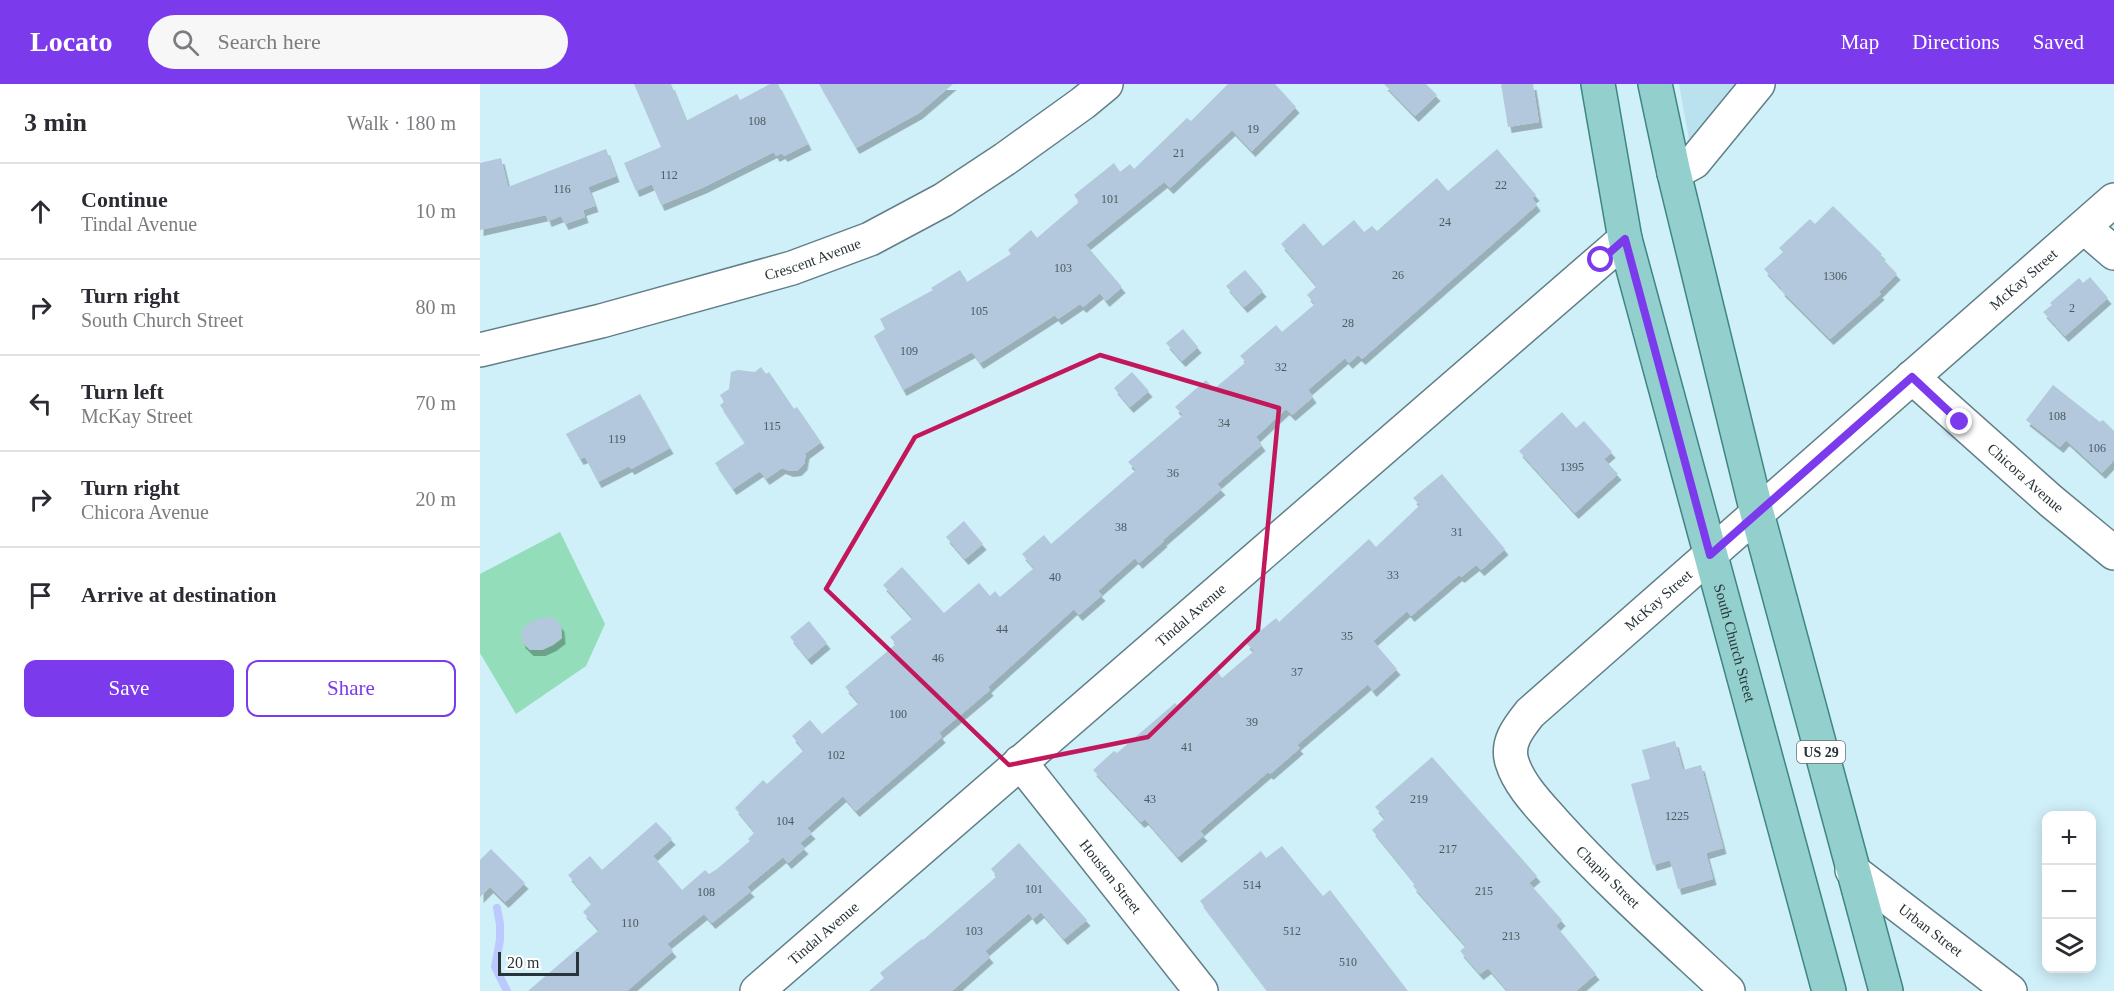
<!DOCTYPE html>
<meta charset="utf-8">
<style>
:root{--surface:#fff;--page:#f7f7f7;--text:#2b2b33;--muted:#7c7c81;--line:#e1e1e2;--accent:#7c3aed}
body{margin:0;font-family:Georgia,serif;background:var(--page);color:var(--text)}
.controls{position:absolute;right:18px;bottom:18px;display:grid;overflow:hidden;border-radius:12px;box-shadow:0 3px 15px #0003}
.controls button{width:54px;height:54px;display:grid;place-items:center;padding:0;border:0;border-bottom:2px solid var(--line);background:var(--surface);color:var(--text);font:30px sans-serif}
.scale{position:absolute;left:18px;bottom:15px;width:81px;box-sizing:border-box;padding-left:6px;border:3px solid #283438;border-top:0;font-size:16px;line-height:21px;white-space:nowrap;color:#283438;-webkit-text-stroke:4px #fff;paint-order:stroke}
.stop{position:absolute;width:18px;height:18px;margin:-14px;border:4px solid #7c3aed;border-radius:50%;background:#fff}
.stop.end{background:#7c3aed;border-color:#fff;box-shadow:0 2px 6px #0008}
.list{margin:0;padding:0;list-style:none}
h2{display:flex;justify-content:space-between;align-items:center;height:78px;margin:0;padding:0 24px;font-size:26px}
h2 small{font-size:20px;font-weight:400;color:var(--muted)}
.list li{display:grid;grid-template-columns:39px 1fr auto;gap:18px;align-items:center;box-sizing:border-box;height:96px;padding:0 24px;border-top:2px solid var(--line)}
.list b{display:block;font-size:22px;white-space:nowrap}
.list p{margin:0;font-size:20px;white-space:nowrap;color:var(--muted)}
.list em{font-size:20px;font-style:normal;color:var(--muted)}
.actions{display:flex;gap:12px;padding:18px 24px}
.actions a{flex:1;padding:14px 0;border:2px solid var(--accent);border-radius:12px;text-align:center;font-size:21px;color:var(--accent)}
.actions .main{background:var(--accent);color:#fff}
.icon{flex:none;width:33px;height:33px;fill:none;stroke:currentColor;stroke-width:2;stroke-linecap:round;stroke-linejoin:round}
.map{position:relative;flex:none;width:1634px;height:907px;overflow:hidden}
header{display:flex;align-items:center;gap:36px;box-sizing:border-box;height:84px;padding:0 30px;background:var(--accent);color:#fff}
header strong{font-size:28px}
nav{display:flex;gap:33px;margin-inline-start:auto;font-size:21px}
.search{width:420px;height:54px;background:var(--page);display:flex;align-items:center;gap:15px;box-sizing:border-box;padding:0 21px;border-radius:33px;color:var(--muted);font-size:22px}
main{display:flex}
aside{flex:1;background:var(--surface)}
.map>svg:first-child{display:block}
.built{fill:#bae2ee}
.green{fill:#93ddbb}
.lines{fill:none;stroke-linecap:round;stroke-linejoin:round}
.stream{stroke:#bcc9ff;stroke-width:8}
.building{fill:#b3c8dc;filter:url(#shadow)}
.street-casing{stroke:#627f88;stroke-width:36}
.primary-casing{stroke:#3f8583;stroke-width:36}
.street{stroke:#fff;stroke-width:33}
.primary{stroke:#93d0cd;stroke-width:33}
.route{stroke:#7c3aed;stroke-width:8}
.marked{fill:none;stroke:#c2185b;stroke-width:4.5;stroke-linejoin:round}
.labels{text-anchor:middle;dominant-baseline:central;stroke-width:5;stroke-linejoin:round;paint-order:stroke}
.number-label{font-size:12px;fill:#4b5961}
.shield{fill:#fff;stroke:#687174;stroke-width:1.5}
.shield-label{font-size:14px;font-weight:bold;fill:#283438}
.street-label{font-size:15px;fill:#283438;stroke:#fff}
</style>
<header>
<strong>Locato</strong>
<div class="search"><svg class="icon" aria-label="search" viewBox="0 0 24 24"><circle cx="10" cy="10" r="6"/><path d="M15 15l6 6"/></svg>Search here</div>
<nav><a>Map</a><a>Directions</a><a>Saved</a></nav>
</header>
<main>
<aside>
<h2>3 min<small>Walk · 180 m</small></h2>
<ul class="list">
<li><svg class="icon" aria-label="ahead" viewBox="0 0 24 24"><path d="M12 20V5M6 11l6-6 6 6"/></svg><div><b>Continue</b><p>Tindal Avenue</p></div><em>10 m</em></li>
<li><svg class="icon" aria-label="right" viewBox="0 0 24 24"><path d="M7 20v-9h11M14 6l5 5-5 5"/></svg><div><b>Turn right</b><p>South Church Street</p></div><em>80 m</em></li>
<li><svg class="icon" aria-label="left" viewBox="0 0 24 24"><path d="M17 20v-9H6M10 6l-5 5 5 5"/></svg><div><b>Turn left</b><p>McKay Street</p></div><em>70 m</em></li>
<li><svg class="icon" aria-label="right" viewBox="0 0 24 24"><path d="M7 20v-9h11M14 6l5 5-5 5"/></svg><div><b>Turn right</b><p>Chicora Avenue</p></div><em>20 m</em></li>
<li><svg class="icon" aria-label="arrive" viewBox="0 0 24 24"><path d="M6 21V4h12l-3 4 3 4H6"/></svg><div><b>Arrive at destination</b></div></li>
</ul>
<div class="actions"><a class="main">Save</a><a>Share</a></div>
</aside>
<div class="map">
<svg width="1634" height="907" viewBox="0 0 1634 907">
<defs>
<filter id="shadow"><feDropShadow dx="3.5" dy="6" stdDeviation="0" flood-color="#0004"/></filter>
</defs>
<rect width="100%" height="100%" fill="#cfeff9"/>
<!-- built -->
<path class="built" d="M1199,0H1271L1254,23L1209,55Z"/>
<!-- green -->
<path class="green" d="M80,448L125,540L106,582L36,630L0,569V490Z"/>
<g class="lines">
<!-- stream -->
<path class="stream" d="M17,824L20,840V856L15,883L27,907"/>
</g>
<!-- building -->
<path class="building" d="M154,0H191L206,37L257,10L260,16L290,0H298L328,60L304,72L302,69L296,72L294,68L224,103L181,121L172,100L156,107L144,79L181,63Z
M339,0H473L439,29L376,64Z
M748,0H795L816,23L772,67L752,46L690,104L684,98L606,161L642,203L626,217L620,209L603,223L600,220L578,235L575,231L500,279L492,268L423,306L394,252L405,245L400,235L453,206L451,204L480,186L487,198L531,170L528,166L551,146L557,154L599,118L594,111L634,79L640,88L650,80L654,85L707,34L711,37Z
M904,0H946L957,11L935,32Z
M1021,0H1053L1059,38L1028,43Z
M126,65L136,92L108,103L115,122L103,126L105,133L85,140L81,132L68,137L66,131L0,146V79L21,74L28,103Z
M1017,65L1056,111L1052,114L1057,121L882,275L878,271L869,279L865,274L828,306L833,313L812,331L806,325L776,353L782,361L737,400L742,405L683,456L684,457L659,479L655,474L618,507L622,511L599,531L594,525L508,603L510,606L459,649L462,653L376,727L363,712L327,744L332,749L320,759L325,764L308,779L303,773L267,803L271,807L232,839L224,830L187,860L193,867L147,907H48L119,846L103,828L112,819L88,791L110,772L122,786L176,738L192,755L173,772L202,806L225,786L229,790L237,785L270,757L268,755L275,748L255,724L283,696L287,700L324,666L312,652L330,636L342,650L379,619L365,603L416,560L410,553L433,534L403,501L422,483L464,529L499,499L510,512L515,507L520,513L554,484L542,470L564,451L571,460L656,386L648,378L703,331L695,323L726,296L734,305L766,278L760,272L796,241L802,248L835,220L827,211L837,202L801,160L824,139L843,162L874,136L884,148L892,142L897,147L957,94L968,107Z
M1353,122L1402,170L1400,172L1417,190L1399,208L1401,210L1350,255L1301,206L1302,205L1284,185L1303,168L1299,164L1330,135L1335,140Z
M765,186L783,207L764,223L746,202Z
M1610,193L1628,214L1585,252L1563,228L1572,221L1570,219L1599,194L1603,199Z
M703,245L718,263L702,277L686,259Z
M281,283L286,290L289,288L314,325L317,323L341,358L326,369L324,380L318,386L310,387L302,384L286,395L280,387L253,405L235,379L265,359L240,321L244,318L240,311L249,305L251,288L258,286L275,288Z
M652,288L669,307L650,323L634,304Z
M1573,301L1620,338L1623,336L1634,347V376L1622,389L1586,356L1580,363L1546,336Z
M160,310L190,364L151,385L149,382L118,398L105,373L100,375L86,350Z
M1082,328L1096,344L1104,337L1132,368L1124,375L1138,390L1095,429L1039,367Z
M962,390L1025,465L1001,486L996,481L981,493L979,491L931,532L927,527L893,557L917,585L893,607L888,600L817,661L820,664L790,690L788,688L720,747L724,751L698,773L665,735L661,738L613,686L634,667L637,669L695,619L697,621L737,587L742,594L774,567L766,559L796,534L799,538L889,455L896,463L940,421L933,414Z
M484,437L503,460L485,475L466,453Z
M74,533L81,542L82,554L73,561L62,566H50L42,558L41,546L50,538L62,534Z
M329,537L347,559L328,575L310,553Z
M1195,657L1203,686L1221,681L1243,764L1226,769L1233,795L1198,805L1190,776L1173,781L1151,700L1170,695L1162,666Z
M952,673L1057,792L1049,799L1082,836L1076,842L1116,890L1096,907H1028L1008,884L1000,890L980,867L986,862L933,802L935,799L892,746L905,734L895,723Z
M539,759L607,836L584,855L561,828L553,835L549,829L505,867L510,873L472,907H389L404,894L400,889L442,855L443,856L517,792L511,785Z
M802,762L843,812L850,806L928,907H788L720,817L781,767L786,774Z
M11,765L45,799L25,818L10,803L0,813V776Z"/>
<g class="lines">
<!-- street casing -->
<g class="street-casing">
<g id="street">
<path d="M1194,89L1214,78L1278,0"/>
<path d="M1604,143L1634,169"/>
<path id="s1" d="M0,266L121,237L312,184L390,155L463,116L525,75L603,19L626,0"/>
<path id="s2" d="M1432,293L1571,417L1634,469"/>
<path id="s3" d="M540,678L721,907"/>
<path id="s4" d="M1372,786L1530,907"/>
<path id="s5" d="M277,907L1145,155"/>
<path id="s6" d="M1248,907C1189,852 1128,798 1074,738C1059,721 1039,701 1032,678C1026,659 1038,644 1050,629L1634,116"/>
</g>
</g>
<!-- primary casing -->
<g class="primary-casing">
<g id="primary">
<path id="s7" d="M1118,0L1145,155L1349,907"/>
<path d="M1175,0L1194,89L1277,429L1406,907"/>
</g>
</g>
<!-- street -->
<use href="#street" class="street"/>
<!-- primary -->
<use href="#primary" class="primary"/>
</g>
<g class="lines">
<!-- route -->
<path class="route" d="M1121,176L1145,155L1230,471L1432,293L1480,338"/>
</g>
<!-- marked area -->
<path class="marked" d="M620,271L799,324L778,546L668,653L529,681L346,505L435,353Z"/>
<g class="labels">
<!-- number labels -->
<g class="number-label">
<text x="277" y="37">108</text>
<text x="773" y="45">19</text>
<text x="699" y="69">21</text>
<text x="189" y="91">112</text>
<text x="1021" y="101">22</text>
<text x="82" y="105">116</text>
<text x="630" y="115">101</text>
<text x="965" y="138">24</text>
<text x="583" y="184">103</text>
<text x="918" y="191">26</text>
<text x="1355" y="192">1306</text>
<text x="1592" y="224">2</text>
<text x="499" y="227">105</text>
<text x="868" y="239">28</text>
<text x="429" y="267">109</text>
<text x="801" y="283">32</text>
<text x="1577" y="332">108</text>
<text x="744" y="339">34</text>
<text x="292" y="342">115</text>
<text x="137" y="355">119</text>
<text x="1617" y="364">106</text>
<text x="1092" y="383">1395</text>
<text x="693" y="389">36</text>
<text x="641" y="443">38</text>
<text x="977" y="448">31</text>
<text x="913" y="491">33</text>
<text x="575" y="493">40</text>
<text x="522" y="545">44</text>
<text x="867" y="552">35</text>
<text x="458" y="574">46</text>
<text x="817" y="588">37</text>
<text x="418" y="630">100</text>
<text x="772" y="638">39</text>
<text x="707" y="663">41</text>
<text x="356" y="671">102</text>
<text x="670" y="715">43</text>
<text x="939" y="715">219</text>
<text x="1197" y="732">1225</text>
<text x="305" y="737">104</text>
<text x="968" y="765">217</text>
<text x="772" y="801">514</text>
<text x="554" y="805">101</text>
<text x="1004" y="807">215</text>
<text x="226" y="808">108</text>
<text x="150" y="839">110</text>
<text x="494" y="847">103</text>
<text x="812" y="847">512</text>
<text x="1031" y="852">213</text>
<text x="868" y="878">510</text>
</g>
<!-- shield labels -->
<rect class="shield" x="1317" y="657" width="48" height="22" rx="4.5"/>
<g class="shield-label">
<text x="1341" y="668">US 29</text>
</g>
<!-- street labels -->
<g class="street-label">
<text stroke="none"><textPath href="#s1" startOffset="345">Crescent Avenue</textPath></text>
<text stroke="none"><textPath href="#s6" startOffset="1028">McKay Street</textPath></text>
<text stroke="none"><textPath href="#s2" startOffset="152">Chicora Avenue</textPath></text>
<text stroke="none"><textPath href="#s6" startOffset="542">McKay Street</textPath></text>
<text stroke="none"><textPath href="#s5" startOffset="574">Tindal Avenue</textPath></text>
<text stroke="none"><textPath href="#s7" startOffset="576">South Church Street</textPath></text>
<text stroke="none"><textPath href="#s3" startOffset="146">Houston Street</textPath></text>
<text transform="translate(1128 793) rotate(44)">Chapin Street</text>
<text stroke="none"><textPath href="#s4" startOffset="99">Urban Street</textPath></text>
<text stroke="none"><textPath href="#s5" startOffset="88">Tindal Avenue</textPath></text>
</g>
</g>
</svg>
<div class="controls">
<button>+</button>
<button>−</button>
<button><svg class="icon" aria-label="layers" viewBox="0 0 24 24"><path d="M12 4l9 5-9 5-9-5zM3 14l9 5 9-5"/></svg></button>
</div>
<div class="scale">20 m</div>
<div class="stop" style="left:1121px;top:176px"></div>
<div class="stop end" style="left:1480px;top:338px"></div>
</div>
</main>
